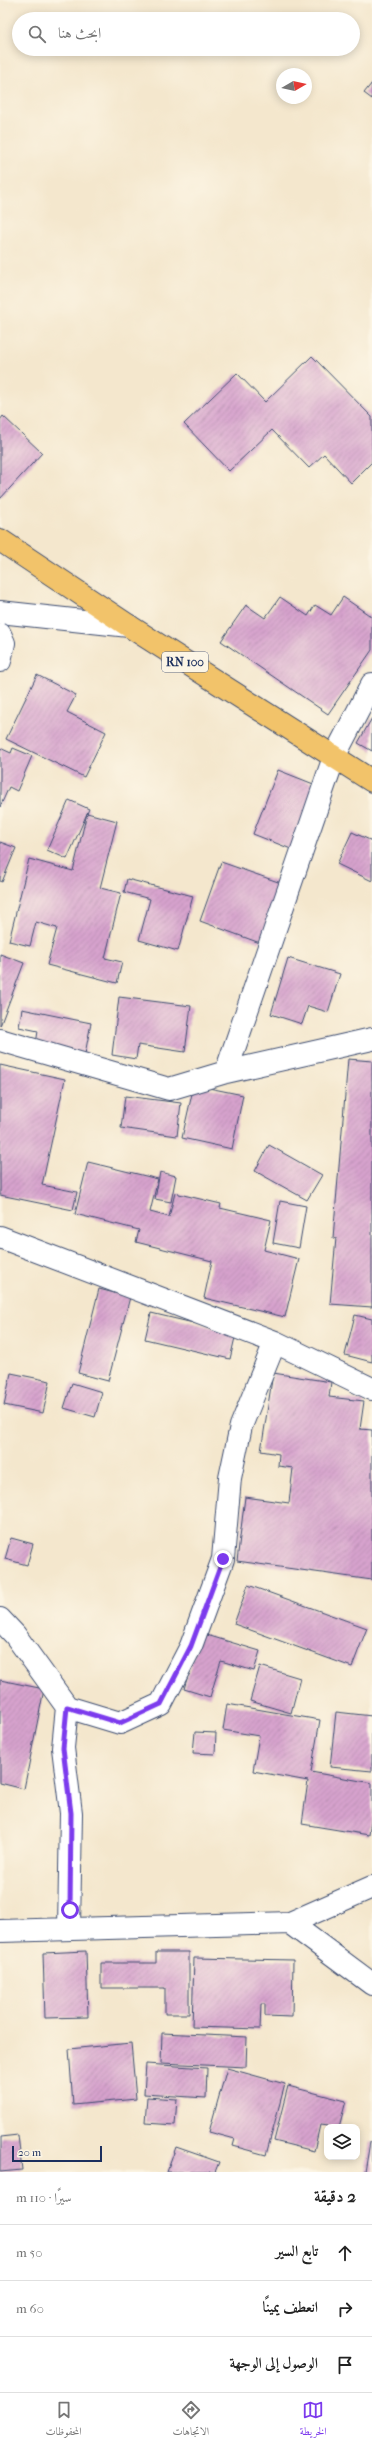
<!DOCTYPE html>
<html lang="ar">
<meta charset="utf-8">
<style>
:root{--surface:#fff;--page:#f2f2f2;--text:#222;--muted:#767676;--line:#e0e0e0;--accent:#7c3aed}
body{margin:0;font-family:"IM FELL French Canon",Amiri,serif;background:var(--page);color:var(--text);direction:rtl}
.controls{position:absolute;right:12px;bottom:12px;display:grid;overflow:hidden;border-radius:8px;box-shadow:0 2px 10px #0003}
.controls button{width:36px;height:36px;display:grid;place-items:center;padding:0;border:0;border-bottom:1px solid var(--line);background:var(--surface);color:var(--text);font:20px sans-serif}
.compass{position:absolute;left:276px;top:68px;width:36px;height:36px;border-radius:50%;background:var(--surface);box-shadow:0 2px 10px #0003;rotate:81deg}
.scale{position:absolute;left:12px;bottom:10px;width:90px;box-sizing:border-box;padding-left:4px;border:2px solid #1b2f5e;border-top:0;font-size:11px;line-height:14px;white-space:nowrap;color:#1b2f5e;-webkit-text-stroke:3px #fcf5e5;paint-order:stroke}
.stop{position:absolute;width:12px;height:12px;margin:-9px;border:3px solid #7c3aed;border-radius:50%;background:#fff}
.stop.end{background:#7c3aed;border-color:#fff;box-shadow:0 1px 4px #0008}
.list{margin:0;padding:0;list-style:none}
h2{display:flex;justify-content:space-between;align-items:center;height:52px;margin:0;padding:0 16px;font-size:17px}
h2 small{font-size:13px;font-weight:400;color:var(--muted)}
.list li{display:grid;grid-template-columns:26px 1fr auto;gap:12px;align-items:center;box-sizing:border-box;height:56px;padding:0 16px;border-top:1px solid var(--line)}
.list b{display:block;font-size:15px;white-space:nowrap}
.list em{font-size:13px;font-style:normal;color:var(--muted)}
.icon{flex:none;width:22px;height:22px;fill:none;stroke:currentColor;stroke-width:2;stroke-linecap:round;stroke-linejoin:round}
.map{position:relative;flex:none;width:372px;height:2172px;overflow:hidden;direction:ltr}
.search{position:absolute;background:var(--surface);box-shadow:0 2px 10px #0003;left:12px;right:12px;top:12px;height:44px;display:flex;align-items:center;gap:10px;box-sizing:border-box;padding:0 14px;border-radius:22px;color:var(--muted);font-size:15px}
.sheet{height:220px;background:var(--surface)}
nav{display:flex;justify-content:space-around;align-items:center;box-sizing:border-box;height:56px;border-top:1px solid var(--line);background:var(--surface);font-size:11px;color:var(--muted)}
nav a{display:grid;justify-items:center;gap:2px}
nav .on{color:var(--accent)}
.map>svg:first-child{display:block}
.building{fill:url(#building-hatch)}
.lines{fill:none;stroke-linecap:round;stroke-linejoin:round}
.minor-casing{stroke:#3c4b6f;stroke-width:24}
.major-casing{stroke:#3c4b6f;stroke-width:24}
.minor{stroke:#fff;stroke-width:22}
.major{stroke:#f2c36a;stroke-width:22}
.route{stroke:#7c3aed;stroke-width:5}
.labels{text-anchor:middle;dominant-baseline:central;stroke-width:4;stroke-linejoin:round;paint-order:stroke}
.shield{fill:#fcf5e5;stroke:#5e6a86;stroke-width:1}
.shield-label{font-size:12px;font-weight:bold;fill:#1b2f5e}
</style>
<div class="map">
<svg width="372" height="2172" viewBox="0 0 372 2172">
<defs>
<pattern id="building-hatch" width="6" height="6" patternUnits="userSpaceOnUse"><rect width="6" height="6" fill="#d7a3cd"/><path d="M-1 1l2-2M0 6l6-6M5 7l2-2" fill="none" stroke="#ae85aa"/></pattern>
</defs>
<rect width="100%" height="100%" fill="#fcf5e5"/>
<filter id="ink" filterUnits="userSpaceOnUse"><feTurbulence type="fractalNoise" baseFrequency=".025" numOctaves="2"/><feDisplacementMap in="SourceGraphic" scale="8" xChannelSelector="R" yChannelSelector="G"/><feConvolveMatrix kernelMatrix="1 2 1 2 8 2 1 2 1" color-interpolation-filters="sRGB"/></filter>
<filter id="wash" filterUnits="userSpaceOnUse"><feTurbulence type="fractalNoise" baseFrequency=".012" numOctaves="4" result="noise"/><feDisplacementMap in="SourceGraphic" scale="16" xChannelSelector="R" yChannelSelector="G"/><feGaussianBlur stdDeviation="0.9" result="paint"/><feColorMatrix in="noise" values="0 0 0 0 0 0 0 0 0 0 0 0 0 0 0 0 0 1.4 0 .05"/><feComposite in="paint" operator="in"/></filter>
<g filter="url(#wash)">
<rect width="100%" height="100%" fill="#f4e7cd"/>
<g id="blocks">
<!-- building -->
<path class="building" d="M372,83V99L364,93Z
M312,356L372,417V462L351,483L324,454L309,468L272,430L229,471L184,424L237,373L265,402Z
M3,416L42,453L0,499V420Z
M280,597L308,616L315,605L331,615L343,597L372,617V650L328,714L221,641L246,605L265,618Z
M37,675L76,695L67,712L106,732L84,777L6,739Z
M372,718V751L358,743Z
M0,748L11,753L13,748L32,756L17,791L9,787L0,807Z
M278,770L316,785L291,849L253,834Z
M69,800L89,809L67,859L47,850Z
M87,813L117,821L100,888L121,893L105,958L122,962L117,983L47,965L57,928L36,922L30,946L9,941L29,859L73,871Z
M352,832L372,841V881L337,864Z
M0,842L16,848L2,882L0,881Z
M221,862L281,883L260,943L200,921Z
M127,879L193,896L178,951L139,940L150,899L124,892Z
M0,954L24,963L0,1026Z
M288,958L340,974L328,1012L308,1006L302,1024L271,1014Z
M119,997L191,1006L185,1052L138,1045L136,1059L112,1055Z
M22,1009L91,1023L85,1054L36,1044L38,1031L19,1027Z
M348,1059L372,1061V1307L330,1304L336,1238H333Z
M0,1065L65,1079L42,1185L77,1192L73,1210L0,1195Z
M194,1085L243,1095L232,1149L182,1138Z
M125,1096L181,1103L177,1136L121,1128Z
M269,1145L322,1175L307,1200L255,1171Z
M88,1162L158,1179L150,1212L169,1217L175,1193L221,1204L220,1208L271,1220L264,1250L299,1259L285,1317L204,1298L212,1261L136,1242L139,1230L75,1214Z
M160,1172L176,1176L171,1202L155,1199Z
M280,1201L306,1206L299,1248L273,1243Z
M99,1289L130,1297L108,1381L78,1373Z
M151,1313L236,1333L230,1359L145,1339Z
M355,1315L372,1319V1362L345,1355Z
M11,1373L50,1381L43,1413L4,1405Z
M273,1373L331,1382L329,1397L364,1401L360,1429L372,1430V1580L237,1561L245,1497L289,1503L293,1468L278,1466L279,1454L261,1451Z
M72,1383L102,1392L95,1417L64,1408Z
M11,1538L33,1544L27,1565L5,1559Z
M248,1585L367,1628L352,1667L234,1624Z
M200,1633L260,1651L254,1671L221,1661L210,1697L184,1689Z
M260,1666L300,1678L291,1713L250,1701Z
M0,1680L44,1689L24,1789L0,1783Z
M227,1704L320,1720L311,1772L372,1783V1815L369,1835L302,1824L308,1781L253,1771L259,1736L223,1730Z
M336,1712L372,1716V1771L330,1767Z
M195,1732L216,1733L215,1754L193,1753Z
M86,1951L88,2017L45,2018L43,1953Z
M156,1952H189V2014H165V1988H101V1963H156Z
M194,1958L293,1960L292,2017L265,2016V2004H261L260,2029L192,2027Z
M162,2033L247,2037L246,2067L161,2063Z
M131,2043L136,2099L73,2105L69,2049Z
M146,2064L207,2068L206,2098L144,2094Z
M227,2068L285,2084L266,2155L233,2146L235,2139L209,2132Z
M288,2086L346,2101L339,2127L320,2125L314,2151L274,2141Z
M147,2097L177,2099L175,2125L145,2123Z
M18,2135L22,2170L0,2172V2137Z
M370,2142L372,2143V2172H365Z
M176,2147L219,2162L215,2172H167Z"/>
</g>
</g>
<g filter="url(#ink)">
<use href="#blocks" fill-opacity="0" stroke="#3c4b6f" stroke-width="1"/>
<g class="lines">
<!-- minor casing -->
<g class="minor-casing">
<path id="minor" d="M0,612L129,626
M0,634L4,643L0,661
M0,1040L169,1089L226,1072L372,1039
M226,1072L334,757L372,684
M0,1237L275,1342L372,1389
M0,1619L15,1635L67,1707L120,1723L161,1704L191,1646L223,1559L230,1478L241,1426L275,1342
M67,1707L63,1748L71,1813L69,1929
M290,1923L372,1984
M0,1931L290,1923L372,1887"/>
</g>
<!-- major casing -->
<g class="major-casing">
<path id="major" d="M0,540L129,626L372,781"/>
</g>
<!-- minor -->
<use href="#minor" class="minor"/>
<!-- major -->
<use href="#major" class="major"/>
</g>
</g>
<g class="lines" filter="url(#ink)">
<!-- route -->
<path class="route" d="M70,1910L71,1813L63,1748L67,1707L120,1723L161,1704L191,1646L223,1559"/>
</g>
<g class="labels">
<!-- shield labels -->
<rect class="shield" x="162" y="652" width="46" height="20" rx="3"/>
<g class="shield-label">
<text x="185" y="662">RN 100</text>
</g>
</g>
</svg>
<div class="controls">
<button><svg class="icon" aria-label="layers" viewBox="0 0 24 24"><path d="M12 4l9 5-9 5-9-5zM3 14l9 5 9-5"/></svg></button>
</div>
<svg class="compass" viewBox="-18 -18 36 36"><path d="M0-13l5 13h-10z" fill="#e53935"/><path d="M0 13l5-13h-10z" fill="#767676"/></svg>
<div class="scale">20 m</div>
<div class="stop" style="left:70px;top:1910px"></div>
<div class="stop end" style="left:223px;top:1559px"></div>
<div class="search"><svg class="icon" aria-label="search" viewBox="0 0 24 24"><circle cx="10" cy="10" r="6"/><path d="M15 15l6 6"/></svg>ابحث هنا</div>
</div>
<section class="sheet">
<h2>2 دقيقة<small>سيرًا · 110 m</small></h2>
<ul class="list">
<li><svg class="icon" aria-label="ahead" viewBox="0 0 24 24"><path d="M12 20V5M6 11l6-6 6 6"/></svg><div><b>تابع السير</b></div><em>50 m</em></li>
<li><svg class="icon" aria-label="right" viewBox="0 0 24 24"><path d="M7 20v-9h11M14 6l5 5-5 5"/></svg><div><b>انعطف يمينًا</b></div><em>60 m</em></li>
<li><svg class="icon" aria-label="arrive" viewBox="0 0 24 24"><path d="M6 21V4h12l-3 4 3 4H6"/></svg><div><b>الوصول إلى الوجهة</b></div></li>
</ul>
</section>
<nav>
<a class="on"><svg class="icon" aria-label="map" viewBox="0 0 24 24"><path d="M3 6l6-2 6 2 6-2v14l-6 2-6-2-6 2zM9 4v14M15 6v14"/></svg>الخريطة</a>
<a><svg class="icon" aria-label="directions" viewBox="0 0 24 24"><path d="M12 3l9 9-9 9-9-9zM9 14v-3h6M13 9l2 2-2 2"/></svg>الاتجاهات</a>
<a><svg class="icon" aria-label="saved" viewBox="0 0 24 24"><path d="M7 4h10v16l-5-4-5 4z"/></svg>المحفوظات</a>
</nav>
